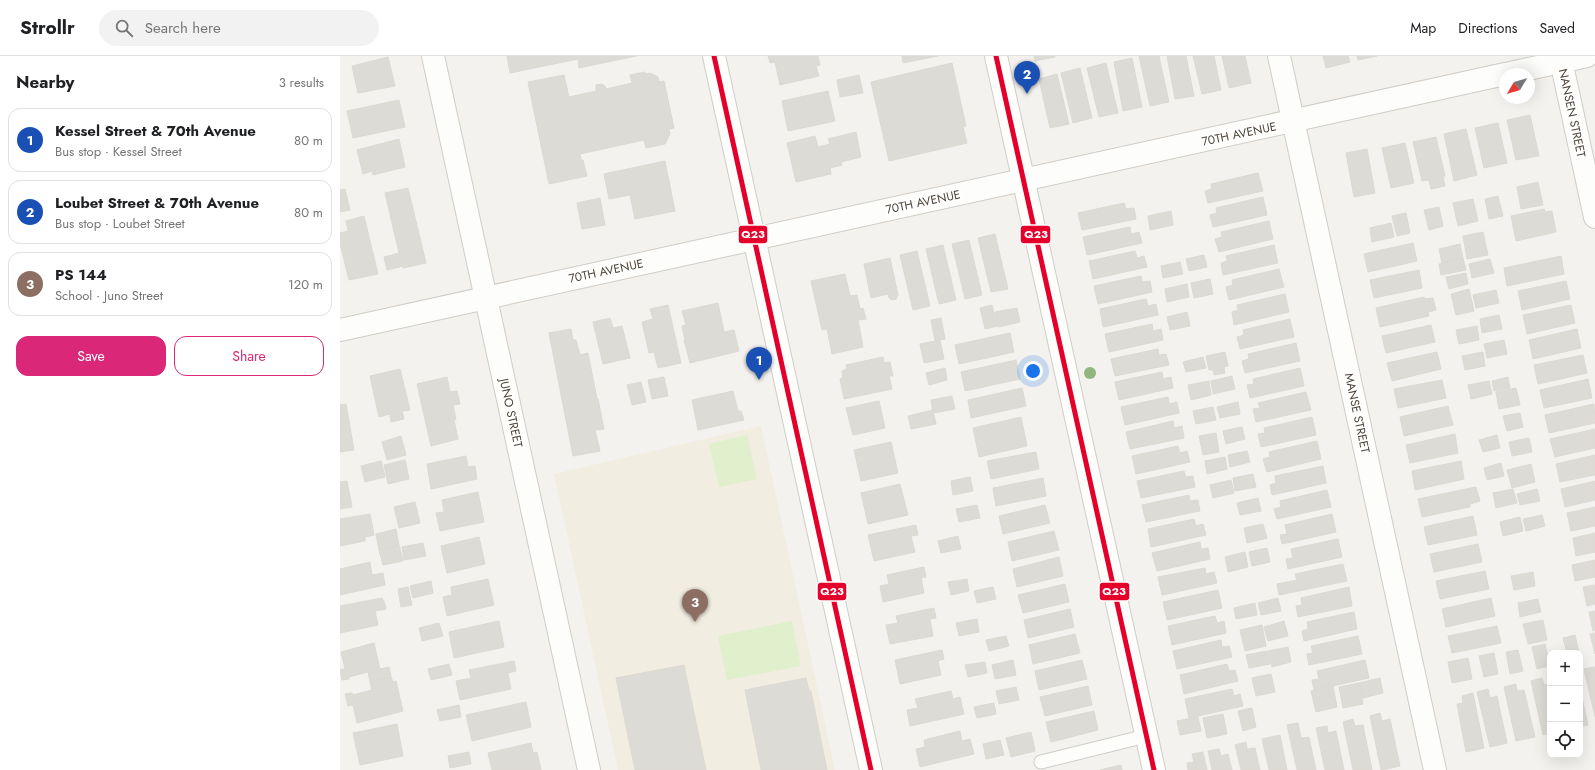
<!DOCTYPE html>
<meta charset="utf-8">
<style>
:root{--surface:#fff;--page:#f2f2f2;--text:#202124;--muted:#757577;--line:#e0e0e0;--accent:#db2777}
body{margin:0;font-family:Jost,sans-serif;background:var(--page);color:var(--text)}
.controls{position:absolute;right:12px;bottom:12px;display:grid;overflow:hidden;border-radius:8px;box-shadow:0 4px 16px #0002}
.controls button{width:36px;height:36px;display:grid;place-items:center;padding:0;border:0;border-bottom:1px solid var(--line);background:var(--surface);color:var(--text);font:20px sans-serif}
.compass{position:absolute;left:1159px;top:12px;width:36px;height:36px;border-radius:50%;background:var(--surface);box-shadow:0 4px 16px #0002;rotate:232deg}
.you{position:absolute;left:693px;top:315px;width:14px;height:14px;margin:-10px;border:3px solid #fff;border-radius:50%;background:#1a73e8;box-shadow:0 0 0 6px #1a73e833}
.badge{display:grid;place-items:center;width:26px;height:26px;border-radius:50%;background:var(--accent);color:#fff;font-size:13px;font-weight:700}
.pin{position:absolute;translate:-50% -33px;filter:drop-shadow(0 1px 2px #0008)}
.pin::after{content:'';position:absolute;top:21px;width:14px;height:12px;background:inherit;clip-path:polygon(0 0,100% 0,50% 100%)}
.list{margin:0;padding:0;list-style:none}
h2{display:flex;justify-content:space-between;align-items:center;height:52px;margin:0;padding:0 16px;font-size:17px}
h2 small{font-size:13px;font-weight:400;color:var(--muted)}
.list li{display:grid;grid-template-columns:26px 1fr auto;gap:12px;align-items:center;box-sizing:border-box;height:64px;margin:0 8px 8px;padding:0 8px;border:1px solid var(--line);border-radius:12px}
.list b{display:block;font-size:15px;white-space:nowrap}
.list p{margin:0;font-size:13px;white-space:nowrap;color:var(--muted)}
.list em{font-size:13px;font-style:normal;color:var(--muted)}
.actions{display:flex;gap:8px;padding:12px 16px}
.actions a{flex:1;padding:9px 0;border:1px solid var(--accent);border-radius:12px;text-align:center;font-size:14px;color:var(--accent)}
.actions .main{background:var(--accent);color:#fff}
.icon{flex:none;width:22px;height:22px;fill:none;stroke:currentColor;stroke-width:2;stroke-linecap:round;stroke-linejoin:round}
.map{position:relative;flex:none;width:1255px;height:714px;overflow:hidden}
header{display:flex;align-items:center;gap:24px;box-sizing:border-box;height:56px;padding:0 20px;background:var(--surface);border-bottom:1px solid var(--line)}
header strong{font-size:19px}
nav{display:flex;gap:22px;margin-inline-start:auto;font-size:14px}
.search{width:280px;height:36px;background:var(--page);display:flex;align-items:center;gap:10px;box-sizing:border-box;padding:0 14px;border-radius:22px;color:var(--muted);font-size:15px}
main{display:flex}
aside{flex:1;background:var(--surface)}
.map>svg:first-child{display:block}
.education{fill:#f1ede0}
.green{fill:#e0efcc}
.building{fill:#dddbd6;stroke:#dcd9d3}
.lines{fill:none;stroke-linecap:round;stroke-linejoin:round}
.service-casing{stroke:#d0cdc8;stroke-width:15}
.minor-casing{stroke:#d0cdc8;stroke-width:24}
.service{stroke:#fdfdfc;stroke-width:13}
.minor{stroke:#fdfdfc;stroke-width:22}
.bus-1-casing{stroke:#fff;stroke-width:8}
.bus-1{stroke:#e4002b;stroke-width:5}
.tree{fill:#93b57f}
.labels{text-anchor:middle;dominant-baseline:central;stroke-width:4;stroke-linejoin:round;paint-order:stroke}
.street-label{font-size:12px;fill:#4c4438;stroke:#fff}
.line-badge{stroke:#fff;stroke-width:1.5}
.badge-label{font-size:11px;text-anchor:middle;font-weight:bold;fill:#fff}
</style>
<header>
<strong>Strollr</strong>
<div class="search"><svg class="icon" aria-label="search" viewBox="0 0 24 24"><circle cx="10" cy="10" r="6"/><path d="M15 15l6 6"/></svg>Search here</div>
<nav><a>Map</a><a>Directions</a><a>Saved</a></nav>
</header>
<main>
<aside>
<h2>Nearby<small>3 results</small></h2>
<ul class="list">
<li><span class="badge" style="background:#1a4fb4">1</span><div><b>Kessel Street &amp; 70th Avenue</b><p>Bus stop · Kessel Street</p></div><em>80 m</em></li>
<li><span class="badge" style="background:#1a4fb4">2</span><div><b>Loubet Street &amp; 70th Avenue</b><p>Bus stop · Loubet Street</p></div><em>80 m</em></li>
<li><span class="badge" style="background:#8d6e63">3</span><div><b>PS 144</b><p>School · Juno Street</p></div><em>120 m</em></li>
</ul>
<div class="actions"><a class="main">Save</a><a>Share</a></div>
</aside>
<div class="map">
<svg width="1255" height="714" viewBox="0 0 1255 714">
<rect width="100%" height="100%" fill="#f3f2ee"/>
<!-- education -->
<path class="education" d="M421,370L495,714H278L214,418Z"/>
<!-- green -->
<path class="green" d="M407,379L417,423L379,431L369,388Z
M452,565L461,610L387,624L378,580Z"/>
<!-- building -->
<path class="building" d="M167,0H296L239,12L238,3L170,17Z
M428,0H478L480,9L476,10L479,20L440,29L435,6L430,7Z
M562,0H598L563,7Z
M694,0H715V1L695,5Z
M799,0H819L829,46L810,50Z
M827,0H846L854,40L835,43Z
M853,0H874L881,34L862,38Z
M882,0H905L911,27L889,32Z
M983,0H1008L1010,6L986,12Z
M1017,0H1037L1018,4Z
M48,1L55,30L18,37L12,10Z
M792,2L802,51L783,55L774,6Z
M612,7L626,70L623,71L627,87L549,105L531,26Z
M766,7L778,57L759,61L747,12Z
M740,12L752,62L733,67L721,17Z
M305,16V18L310,17L318,21L319,26L324,25L334,72L329,73L330,78L325,88L306,92L304,84L240,98L241,104H243L247,120L209,128L188,26L224,19L229,41L256,35V29L262,28L265,30L266,33L292,27L290,19Z
M717,18L729,68L710,72L699,23Z
M519,19L523,37L500,41L497,24Z
M488,35L495,65L448,75L442,45Z
M59,44L65,71L13,82L7,55Z
M1190,59L1199,100L1176,104L1167,64Z
M1158,67L1167,107L1144,112L1135,72Z
M1126,73L1137,119L1114,125L1104,78Z
M516,76L521,101L501,106L502,109L490,112L491,118L456,126L447,87L475,80L478,91L490,88L488,83Z
M1096,81L1105,120L1103,121L1105,130L1091,133L1089,124L1082,125L1073,86Z
M59,83L65,111L33,119L32,115L23,118L17,94Z
M1065,87L1074,127L1051,132L1042,92Z
M1027,93L1035,137L1014,141L1006,97Z
M325,105L335,155L295,163L290,139L269,143L264,118Z
M918,117L923,135L868,147L865,135L872,133L871,128Z
M1198,126L1203,149L1181,153L1177,131Z
M68,132L86,207L63,212V210L47,214L44,201L59,197L45,137Z
M5,133L10,154L0,156V134Z
M1158,140L1163,160L1149,163L1145,143Z
M923,141L927,159L873,171L870,159L877,157L876,152Z
M260,142L265,169L242,173L237,147Z
M1133,143L1138,165L1118,170L1113,147Z
M784,147L786,153L794,152L796,163L742,174L738,157Z
M1099,151L1103,170L1089,174L1084,154Z
M1204,153L1205,156L1212,155L1216,176L1176,185L1171,160Z
M831,155L833,169L810,174L808,160Z
M1066,157L1070,177L1057,180L1052,160Z
M24,160L38,218L9,224L0,187V177L8,175L6,165Z
M929,165L933,183L879,196L875,183L882,181L881,176Z
M1051,167L1054,181L1032,186L1030,172Z
M790,171L791,178L799,176L802,187L747,199L743,181Z
M1143,176L1148,199L1127,203L1123,180Z
M655,178L668,233L651,236L638,182Z
M629,184L642,239L625,243L612,188Z
M1073,187L1077,205L1028,216L1024,198Z
M1120,188L1123,202L1102,207L1099,193Z
M603,189L616,244L599,248L586,193Z
M934,189L938,207L883,219L881,207L887,205L886,200Z
M577,195L590,250L573,254L560,199Z
M795,195L797,202L804,200L807,211L753,223L749,205Z
M864,199L867,211L849,215L846,203Z
M1221,200L1224,218L1167,230L1164,212Z
M550,202L558,239L556,243L552,244L549,242L548,238L531,242L524,208Z
M1123,202L1126,214L1101,219L1099,208Z
M1150,203L1154,217L1132,222L1129,208Z
M840,206L843,218L823,222L821,210Z
M939,213L944,231L889,244L886,231L893,229L892,224Z
M1079,214L1082,232L1034,242L1030,224Z
M1126,217L1128,228L1109,233L1106,221Z
M505,218L510,240L517,239L520,253L523,252L526,263L518,264L523,291L492,298L487,273L482,274L471,225Z
M801,220L802,226L810,225L812,236L758,248L754,230Z
M870,223L873,238L854,242L851,227Z
M1226,225L1230,243L1182,254L1178,235Z
M847,228L849,241L827,246L825,233Z
M1129,233L1134,255L1116,259L1111,238Z
M1156,234L1159,247L1136,252L1133,239Z
M945,238L949,256L894,269L892,256L898,254L897,249Z
M1084,241L1085,243L1093,242L1096,254L1088,256L1089,260L1040,271L1036,252Z
M806,243L808,250L816,248L818,259L763,271L760,253Z
M378,247L384,276L394,274L399,295L350,307L344,284H345L342,270L346,269L342,255Z
M328,249L341,307L318,312L314,296L309,297L302,266L313,263L310,253Z
M652,249L657,270L645,273L640,252Z
M1231,249L1235,267L1187,278L1183,259Z
M677,252L680,266L658,271L655,256Z
M847,256L850,270L830,274L827,261Z
M1159,259L1162,273L1142,277L1140,263Z
M270,262L273,272L282,270L290,302L263,308L253,266Z
M601,262L605,283L595,285L591,264Z
M950,263L954,281L900,293L897,281L904,279L903,274Z
M812,268L813,275L821,273L823,284L769,296L765,278Z
M1091,269L1095,286L1046,297L1042,280Z
M1137,270L1139,284L1119,288L1116,274Z
M231,273L233,284H236L240,299L248,297L257,343H258L264,373L255,374L260,395L233,400L209,277Z
M1237,273L1241,292L1193,303L1189,284Z
M670,277L674,296L619,308L615,289Z
M600,284L604,303L584,307L580,288Z
M1164,284L1167,298L1147,302L1144,288Z
M956,287L960,305L905,317L902,305L909,303L908,298Z
M818,293L819,299L826,298L829,309L775,320L771,303Z
M885,296L888,310L884,311L885,317L874,319L873,314H869L866,300Z
M1097,296L1101,313L1052,325L1047,307Z
M1143,296L1145,310L1125,314L1122,300Z
M1243,299L1247,317L1198,328L1194,309Z
M543,301L544,307L550,306L553,320H549L552,333L504,343L500,323L503,322L502,315L507,313L506,309Z
M863,301L866,312L846,316L843,306Z
M676,304L680,323L625,335L621,316Z
M605,312L607,324L589,329L586,317Z
M960,312L964,330L910,342L907,329L914,328L913,323Z
M60,313L70,354L62,355L64,363L51,366L50,358L39,361L30,320Z
M822,316L823,323L831,321L833,332L779,344L775,326Z
M892,320L895,333L873,338L871,325Z
M107,321L110,336L117,335L120,348L113,349L116,363L114,364L118,383L91,390L77,328Z
M324,321L328,340L312,343L308,324Z
M1168,321L1170,332L1154,335L1152,325Z
M1248,323L1252,342L1204,352L1200,334Z
M1102,324L1106,342L1058,352L1054,333Z
M869,325L871,339L851,344L848,329Z
M1149,325L1152,338L1131,343L1128,329Z
M301,326L306,346L292,349L287,329Z
M682,332L686,350L631,362L628,344Z
M1176,332L1180,349L1159,353L1156,336Z
M393,335L398,355H401L404,364L358,374L352,344Z
M966,336L971,354L916,366L913,353L920,352L918,347Z
M612,340L615,353L593,357L591,344Z
M828,341L829,348L837,346L839,357L785,369L781,351Z
M539,345L545,372L513,379L506,352Z
M898,346L900,358L880,362L877,351Z
M6,348L14,394L0,396V349Z
M1254,348L1255,367L1209,377L1205,359Z
M1108,350L1113,369L1064,380L1060,361Z
M873,351L876,364L856,368L853,355Z
M593,354L596,368L571,373L568,360Z
M1180,357L1183,371L1167,375L1163,360Z
M681,361L687,390L639,401L633,372Z
M972,361L976,379L921,391L918,378L925,377L924,372Z
M833,365L834,372L842,370L844,382L790,393L786,376Z
M902,371L905,383L886,388L883,375Z
M1255,373V392L1215,401L1210,383Z
M876,377L879,396L863,399L859,380Z
M1115,378L1118,397L1070,407L1066,389Z
M1157,379L1160,392L1143,396L1139,384Z
M61,380L66,399L47,404L42,386Z
M1189,382L1192,396L1172,400L1169,386Z
M977,385L981,403L927,416L923,403L930,401L929,396Z
M551,386L558,417L521,425L514,394Z
M838,390L840,397L847,395L850,406L796,418L792,400Z
M907,395L910,406L890,411L888,399Z
M696,396L699,413L651,423L647,405Z
M1255,399V419L1220,426L1216,408Z
M126,400L128,411L135,410L137,423L91,433L87,408Z
M885,401L887,413L867,418L865,405Z
M65,404L69,423L48,428L44,409Z
M41,405L45,421L25,426L21,410Z
M1121,405L1124,423L1075,434L1072,415Z
M1161,407L1164,420L1147,424L1144,412Z
M1191,408L1195,426L1172,432L1167,414Z
M983,410L986,427L932,439L930,429L936,427L935,420Z
M844,415L846,421L853,420L855,431L801,442L797,425Z
M913,418L916,431L895,435L893,422Z
M630,421L633,435L613,439L611,425Z
M703,422L706,440L656,450L653,432Z
M891,424L894,437L873,442L870,429Z
M7,425L12,451L0,453V426Z
M1255,425V444L1225,451L1221,433Z
M560,428L568,459L528,468L521,437Z
M1136,431L1140,445L1130,448V451L1082,461L1078,443Z
M1173,433L1177,447L1156,452L1153,437Z
M1197,433L1200,445L1180,449L1177,438Z
M987,434L991,451L937,463L934,453L941,451L940,445Z
M138,436L144,466L100,475L96,457L104,456L102,444Z
M849,439L850,445L858,444L860,455L806,466L802,449Z
M918,442L921,455L900,459L897,447Z
M75,446L80,467L59,472L54,451Z
M637,449L640,462L619,466L616,453Z
M705,449L710,467L663,478L659,460Z
M1255,451V470L1231,475L1227,457Z
M30,458L34,479L25,481V485L0,490V463Z
M992,458L996,476L942,488L940,479L947,478L945,469Z
M1202,459L1205,470L1186,475L1183,463Z
M1133,460L1137,479L1088,489L1084,471Z
M1180,461L1183,475L1163,480L1160,466Z
M854,463L856,470L863,468L866,479L811,491L808,473Z
M923,468L927,482L907,487L904,472Z
M576,469L578,479L571,480L575,496L534,505L528,479Z
M56,473L59,489L39,494L36,478Z
M714,475L719,494L672,505L668,486Z
M1255,477V496L1236,500L1233,482Z
M618,480L621,493L601,497L598,485Z
M139,481L145,508L107,517L101,490Z
M998,483L1002,501L948,513L946,503L953,502L951,493Z
M860,486L861,493L868,492L870,503L817,515L812,497Z
M83,487L86,500L64,504L62,491Z
M1138,488L1142,506L1094,516L1090,498Z
M59,489L63,505L43,509L39,494Z
M927,492L930,506L912,510L909,496Z
M905,496L908,511L888,516L885,501Z
M719,501L723,520L677,531L673,513Z
M1255,504V521L1235,525L1232,509Z
M30,506L32,519L43,517L45,529L0,539V513Z
M1003,508L1007,525L939,539L937,528L957,524L955,518Z
M584,511L586,521L581,522L584,537L543,546L540,530L549,528L547,519Z
M865,512L866,518L874,516L877,527L822,539L818,521Z
M1145,515L1149,533L1100,543L1096,525Z
M1193,516L1195,530L1174,534L1171,520Z
M148,523L154,549L107,560L103,541L112,539L111,531Z
M627,523L629,535L611,539L608,526Z
M91,525L93,537L73,542L70,530Z
M725,528L729,546L683,557L678,539Z
M1255,529V548L1247,550L1243,531Z
M68,531L72,549L61,551L58,533Z
M653,531L656,543L637,547L634,535Z
M1009,531L1012,550L958,561L956,550L962,549L961,542Z
M878,534L882,552L827,564L823,546Z
M42,542L44,545L46,553L35,555L38,569L0,577V550Z
M938,542L941,555L921,559L918,547Z
M1151,542L1155,560L1106,571L1102,553Z
M1198,543L1201,556L1180,561L1178,547Z
M915,547L917,559L896,563L894,552Z
M594,552L596,562L590,563L593,580L550,588L546,569L558,567L556,560Z
M730,553L734,571L688,582L684,564Z
M1255,555V574L1253,575L1249,556Z
M1014,556L1017,573L964,585L962,575L968,573L967,566Z
M875,560L877,567L884,565L886,577L832,589L828,570Z
M637,563L639,576L619,580L616,567Z
M1203,564L1207,584L1188,588L1183,568Z
M159,565L164,591L114,602L109,576Z
M944,565L948,580L928,585L924,571Z
M99,567L103,580L82,585L79,572Z
M922,569L926,590L905,595L900,574Z
M1157,570L1161,587L1112,597L1108,580Z
M1255,577V598L1250,578Z
M735,578L740,597L693,608L689,589Z
M1235,579L1239,597H1227L1223,582Z
M666,580L669,590L649,595L646,584Z
M1018,580L1022,598L969,609L967,598L973,597L971,590Z
M881,584L882,591L889,590L892,601L837,613L833,595Z
M34,587L40,613L49,611L51,621L30,626L28,616L9,621V623L2,624L0,614L5,613L1,596Z
M1205,588L1210,610L1197,613L1192,591Z
M948,591L951,606L932,611L928,595Z
M602,594L604,603L598,605L601,619L560,628L555,604Z
M1178,594L1183,615L1170,618L1166,596Z
M927,595L930,608L909,612L906,599Z
M1154,597L1158,618L1144,621L1139,600Z
M1128,602L1132,623L1112,627L1108,606Z
M673,604L676,619L655,623L652,609Z
M742,604L747,623L699,634L695,615Z
M1025,604L1029,622L974,634L972,624L979,623L977,615Z
M174,605L176,615L168,617L171,633L120,644L116,625L131,622L129,614Z
M645,606L647,617L628,621L625,609Z
M109,608L112,619L91,624L88,613Z
M887,608L889,615L895,614L898,625L844,638L840,619Z
M344,609L366,714H295L276,622Z
M1255,611V661L1244,613Z
M931,618L935,636L916,640L912,622Z
M51,621L53,626L56,625L63,655L17,667L13,649L8,650L5,638L12,637L13,639L32,634L30,626Z
M466,622L469,635H471L487,714H421L405,634Z
M1040,622L1043,637L1023,642L1019,627Z
M1202,622L1204,629L1210,628V677L1203,679L1191,625Z
M1019,627L1023,648L1003,652L999,631Z
M1176,628L1177,635L1184,634L1195,681L1176,685L1164,631Z
M748,630L752,649L705,660L700,641Z
M993,630L997,651L976,656L971,635Z
M676,631L679,644L659,648L656,635Z
M892,633L894,640L900,638L903,650L849,662L845,643Z
M1148,633L1150,642L1157,640L1167,687L1150,691L1137,636Z
M1240,633L1248,669L1240,670Z
M611,635L613,643L620,641L624,658L570,670L567,654L578,652L575,643Z
M1133,637L1144,692L1126,696L1117,648L1123,647L1122,640Z
M186,646L191,671L132,685L126,659Z
M654,647L656,658L637,662L634,651Z
M119,649L121,661L100,665L97,654Z
M912,652L916,671L903,675L898,655Z
M754,655L758,674L711,686L706,666Z
M1040,657L1042,665L1050,663L1060,710L1043,714H1041L1030,660Z
M883,658L887,678L867,682L863,662Z
M858,661L861,675L840,679L837,665Z
M1013,663L1015,670L1023,669L1032,714H1013L1003,666Z
M958,667L961,682L969,681L976,714H957L947,669Z
M57,668L63,700L20,709L13,677Z
M987,670L988,677L996,675L1004,714H985L976,672Z
M620,675L622,685L630,683L634,698L580,711L576,693L585,691L584,684Z
M691,676L695,695L671,701L666,682Z
M940,679L947,714H929L922,683Z
M660,684L664,699L646,703L643,688Z
M906,686L907,693L915,692L920,714H901L895,689Z
M191,687L193,697L197,696L201,714H152L148,697Z
M879,693L881,700L888,698L892,714H872L868,695Z
M129,696L131,708L110,712L108,700Z
M863,696L867,714H848L847,707L854,706L852,698Z
M781,709L782,714H760Z"/>
<g class="lines">
<!-- service casing -->
<g class="service-casing">
<path id="service" d="M701,706L806,680"/>
</g>
<!-- minor casing -->
<g class="minor-casing">
<path id="minor" d="M93,0L249,714
M374,0L531,714
M656,0L814,714
M939,0L1095,714
M1220,0L1255,161
M1166,18L1247,0
M0,274L1165,18"/>
</g>
<!-- service -->
<use href="#service" class="service"/>
<!-- minor -->
<use href="#minor" class="minor"/>
<!-- bus-1 casing -->
<g class="bus-1-casing">
<path id="bus-1" d="M374,0L531,714
M656,0L814,714"/>
</g>
<!-- bus-1 -->
<use href="#bus-1" class="bus-1"/>
</g>
<!-- trees -->
<circle class="tree" cx="750" cy="317" r="6"/>
<g class="labels">
<!-- street labels -->
<g class="street-label">
<text transform="translate(1232 57) rotate(78)">NANSEN STREET</text>
<text transform="translate(899 78) rotate(-12)">70TH AVENUE</text>
<text transform="translate(583 146) rotate(-12)">70TH AVENUE</text>
<text transform="translate(266 215) rotate(-12)">70TH AVENUE</text>
<text transform="translate(171 357) rotate(78)">JUNO STREET</text>
<text transform="translate(1017 357) rotate(78)">MANSE STREET</text>
</g>
</g>
<g class="line-badge">
<rect x="398" y="169" width="30" height="19" rx="4" fill="#e4002b"/>
<rect x="680" y="169" width="31" height="19" rx="4" fill="#e4002b"/>
<rect x="477" y="526" width="30" height="19" rx="4" fill="#e4002b"/>
<rect x="759" y="526" width="31" height="19" rx="4" fill="#e4002b"/>
</g>
<g class="badge-label">
<text x="413" y="182">Q23</text>
<text x="696" y="182">Q23</text>
<text x="492" y="539">Q23</text>
<text x="774" y="539">Q23</text>
</g>
</svg>
<div class="controls">
<button>+</button>
<button>−</button>
<button><svg class="icon" aria-label="locate" viewBox="0 0 24 24"><circle cx="12" cy="12" r="6"/><path d="M12 2v4M12 18v4M2 12h4M18 12h4"/></svg></button>
</div>
<svg class="compass" viewBox="-18 -18 36 36"><path d="M0-13l5 13h-10z" fill="#e53935"/><path d="M0 13l5-13h-10z" fill="#757577"/></svg>
<div class="you"></div>
<div class="pin badge" style="left:419px;top:324px;background:#1a4fb4">1</div>
<div class="pin badge" style="left:687px;top:38px;background:#1a4fb4">2</div>
<div class="pin badge" style="left:355px;top:566px;background:#8d6e63">3</div>
</div>
</main>
